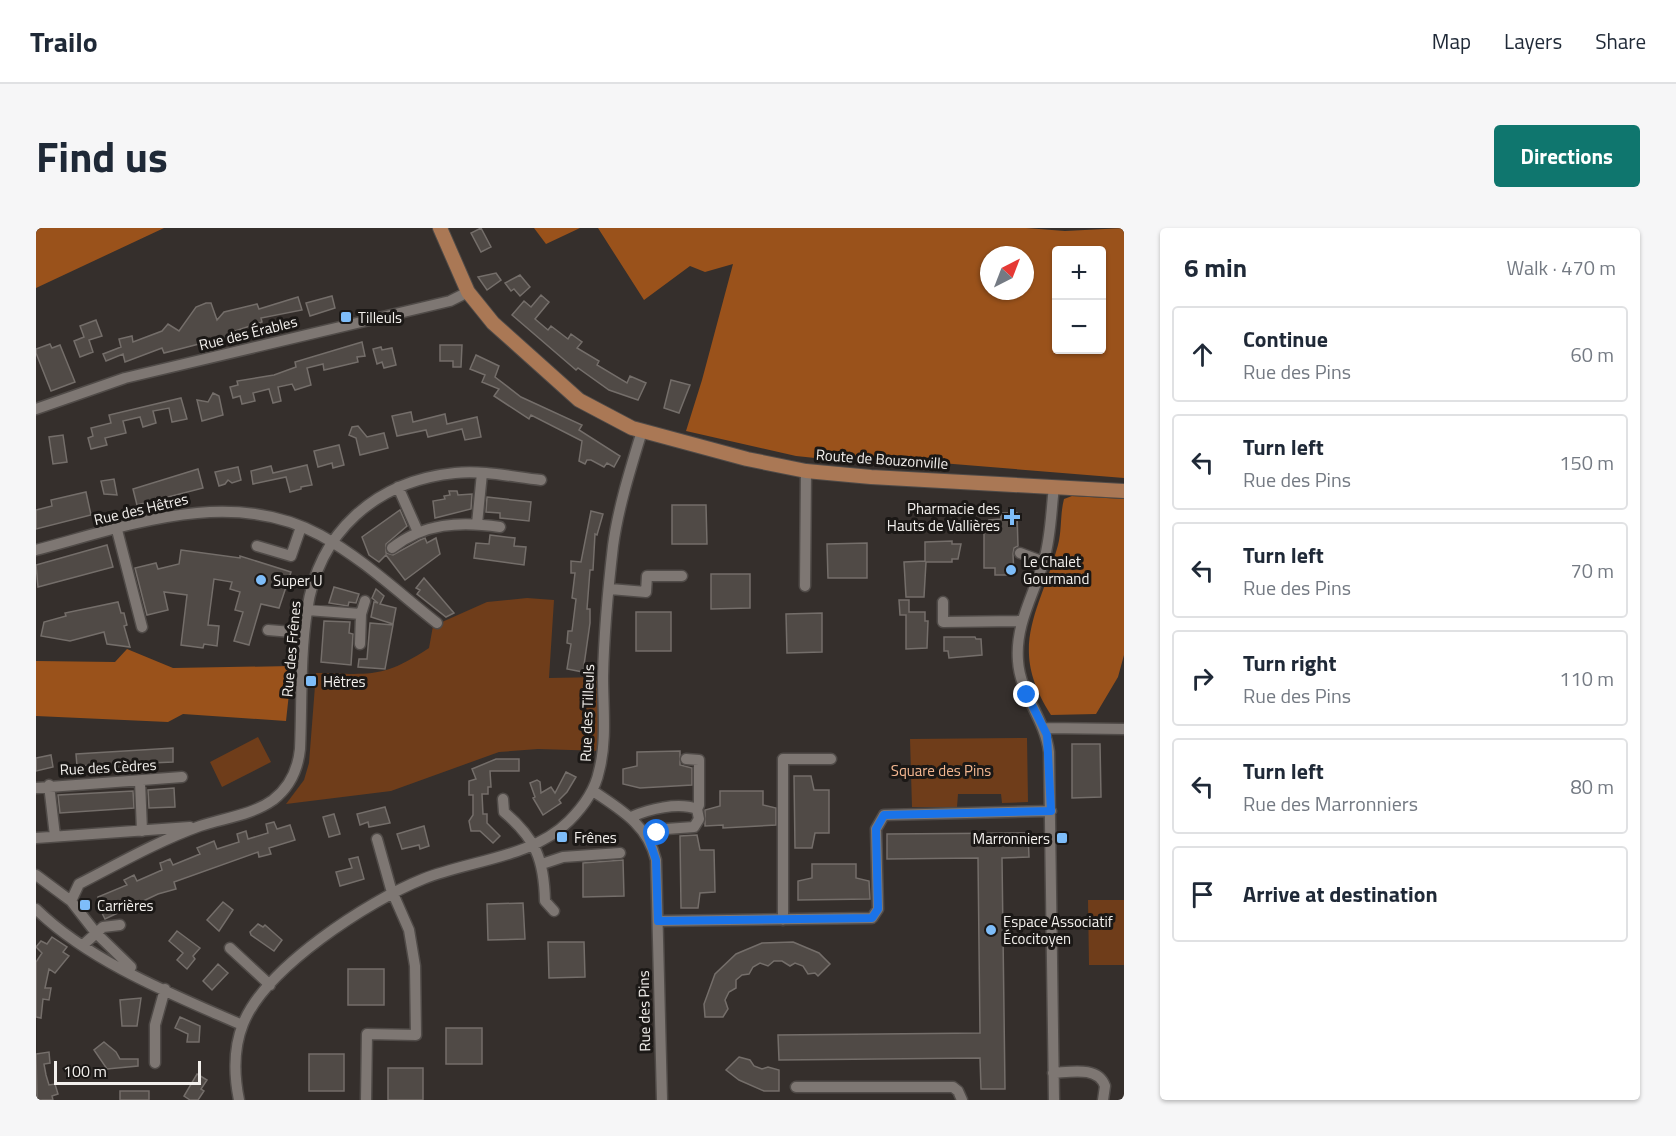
<!DOCTYPE html>
<meta charset="utf-8">
<style>
:root{--surface:#fff;--page:#f6f6f7;--text:#1f2937;--muted:#747a83;--line:#e0e1e3;--accent:#0f766e}
body{margin:0;font-family:"Titillium Web",sans-serif;background:var(--page);color:var(--text)}
.controls{position:absolute;right:18px;top:18px;display:grid;overflow:hidden;border-radius:6px;box-shadow:0 2px 4px #0004}
.controls button{width:54px;height:54px;display:grid;place-items:center;padding:0;border:0;border-bottom:2px solid var(--line);background:var(--surface);color:var(--text);font:30px sans-serif}
.compass{position:absolute;left:944px;top:18px;width:54px;height:54px;border-radius:50%;background:var(--surface);box-shadow:0 2px 4px #0004;rotate:42deg}
.scale{position:absolute;left:18px;bottom:15px;width:147px;box-sizing:border-box;padding-left:6px;border:3px solid #f3f0ed;border-top:0;font-size:16px;line-height:21px;white-space:nowrap;color:#f3f0ed;-webkit-text-stroke:4px #1b1816;paint-order:stroke}
.stop{position:absolute;width:18px;height:18px;margin:-14px;border:4px solid #1a73e8;border-radius:50%;background:#fff}
.stop.end{background:#1a73e8;border-color:#fff;box-shadow:0 2px 6px #0008}
.list{margin:0;padding:0;list-style:none}
h2{display:flex;justify-content:space-between;align-items:center;height:78px;margin:0;padding:0 24px;font-size:26px}
h2 small{font-size:20px;font-weight:400;color:var(--muted)}
.list li{display:grid;grid-template-columns:39px 1fr auto;gap:18px;align-items:center;box-sizing:border-box;height:96px;margin:0 12px 12px;padding:0 12px;border:2px solid var(--line);border-radius:6px}
.list b{display:block;font-size:22px;white-space:nowrap}
.list p{margin:0;font-size:20px;white-space:nowrap;color:var(--muted)}
.list em{font-size:20px;font-style:normal;color:var(--muted)}
.icon{flex:none;width:33px;height:33px;fill:none;stroke:currentColor;stroke-width:2;stroke-linecap:round;stroke-linejoin:round}
.map{position:relative;flex:none;width:1088px;height:872px;overflow:hidden;border-radius:6px}
header{display:flex;align-items:center;gap:36px;box-sizing:border-box;height:84px;padding:0 30px;background:var(--surface);border-bottom:2px solid var(--line)}
header strong{font-size:28px}
nav{display:flex;gap:33px;margin-inline-start:auto;font-size:21px}
.intro{display:flex;align-items:center;justify-content:space-between;box-sizing:border-box;height:144px;padding:0 36px}
h1{margin:0;font-size:42px}
.button{padding:15px 27px;border-radius:6px;background:var(--accent);color:#fff;font-size:21px;font-weight:700}
main{display:flex;gap:36px;padding:0 36px}
aside{flex:1;background:var(--surface);border-radius:6px;box-shadow:0 2px 4px #0004}
.map>svg:first-child{display:block}
.green{fill:#6f3d1a}
.forest{fill:#9a521b;fill-rule:evenodd}
.building{fill:#504a46;stroke:#746e6a;stroke-width:1.5}
.lines{fill:none;stroke-linecap:round;stroke-linejoin:round}
.minor-casing{stroke:#504b48;stroke-width:13}
.major-casing{stroke:#504b48;stroke-width:16}
.minor{stroke:#7e7773;stroke-width:10}
.major{stroke:#aa7855;stroke-width:14}
.route{stroke:#1a73e8;stroke-width:8}
.poi-dot{fill:#7ebdf9;stroke:#1b1816;stroke-width:2}
.labels{text-anchor:middle;dominant-baseline:central;stroke-width:6;stroke-linejoin:round;paint-order:stroke}
.poi-label{font-size:15px;fill:#f3f0ed;stroke:#1b1816;text-anchor:start}
.street-label{font-size:15px;fill:#f3f0ed;stroke:#1b1816}
.park-label{font-size:15px;fill:#f4b791;stroke:#1b1816}
</style>
<header>
<strong>Trailo</strong>
<nav><a>Map</a><a>Layers</a><a>Share</a></nav>
</header>
<div class="intro"><h1>Find us</h1><a class="button">Directions</a></div>
<main>
<div class="map">
<svg width="1088" height="872" viewBox="0 0 1088 872">
<rect width="100%" height="100%" fill="#352f2c"/>
<!-- green -->
<path class="green" d="M491,370L518,372L513,450L567,449V523L502,521L463,524L355,563L250,576L268,552L273,535L280,445C334,446 346,451 393,420L397,398L451,374Z
M222,509L235,534L186,559L174,534Z
M991,510L992,574L966,575L965,566H922L921,579H876L874,511Z
M1052,672H1088V737H1053Z"/>
<!-- forest -->
<path class="forest" d="M0,0H128L0,60Z
M498,0H544L510,16Z
M562,0H990L1029,3L1088,0V250L905,235L837,236L760,228L650,203L666,152L697,36L669,44L654,38L608,72ZM1020,22H1066V122H1020ZM953,27H989V63H953Z
M1036,268L1088,271V427L1082,449L1060,486L1015,487C971,418 1003,386 1022,317C1026,302 1024,286 1028,271Z
M91,421L137,440L256,438L250,493L147,486L132,494L0,488V433L79,434Z"/>
<!-- building -->
<path class="building" d="M445,0L455,19L445,24L435,5Z
M460,45L465,52L451,62L442,49Z
M484,47L494,59L484,68L478,61L475,63L469,55Z
M505,67L513,74L499,91L512,102L515,98L532,111L535,106L546,114L541,120L563,133L561,137L591,155L594,148L610,155L602,172L573,162L542,140L540,142L476,87L488,73L495,79Z
M296,68L299,80L274,88L270,75Z
M262,69L266,82L225,90L226,94L193,105L194,108L128,125L126,120L89,134L87,126L70,133L67,126L85,119L83,111L96,108L97,114L126,103L132,96L143,103L160,79L170,75H175L181,92L188,84L221,76L223,81Z
M60,92L66,108L53,112L57,124L44,129L38,113L48,109L44,98Z
M326,114L329,128L321,129L322,134L288,142L287,136L271,140L275,157L259,162L256,156L242,159L245,173L237,175L233,161L217,165L219,173L206,176L204,168L197,170L194,159L202,157L201,153L238,147L260,139L259,134Z
M14,116L16,120L24,117L39,154L15,163L0,125V121Z
M404,117H426L425,139H417V133H404Z
M345,119L346,122L356,120L360,137L348,140L346,134L341,136L337,121Z
M440,127L463,138L459,149L485,169L546,197L543,202L584,228L578,239L571,235L568,239L555,232H551L549,236L543,233L546,213L495,187L493,191L458,168L463,161L446,154L449,147L434,141Z
M635,152L654,157L643,185L628,180Z
M177,165L183,168L187,187L166,193L161,172L172,174Z
M145,170L151,191L136,194L133,180L117,183L120,195L107,199L104,189L87,193L90,205L69,210L71,217L55,221L52,210L57,208L55,200L75,195L73,187Z
M375,184L377,194L409,186L411,196L441,189L445,209L429,212L426,201L392,209L390,202L361,208L356,188Z
M322,198L331,209L348,205L352,220L324,227L320,210L313,207L316,199Z
M27,207L31,234L17,236L13,209Z
M303,217L308,237L297,240L296,235L282,239L278,223Z
M271,237L276,257L265,259V261L254,264L250,249L217,256L215,243L235,238L237,245Z
M202,239L205,252L196,255L192,252L189,256L183,258L179,244Z
M162,241L167,260L101,277L97,261Z
M78,251L81,267L68,266L65,253Z
M413,263H421L422,267L436,266L435,281L399,290L397,273L409,271L408,268L414,267Z
M50,264L55,287L0,301V282L16,278L15,272Z
M451,269L495,274L493,293L464,290V285L450,284Z
M636,277H670L671,316H636Z
M364,282L371,298L350,316V325L357,327L384,312L389,310L391,315L400,310L404,326L369,352L350,327L343,334L333,327L326,309Z
M555,283L567,286L561,307L559,306L557,342H554L551,381H554V395L547,444L531,441L535,416L531,415L532,403H536L540,371L536,370L539,345H535V333L545,334Z
M965,285H981L982,318L978,320L977,326L978,347H959V340H948V303H953V292L965,291Z
M454,307L479,310L478,318L490,319L488,337L438,330L440,315L453,316Z
M916,313V316H925L922,331H916V334H890L888,369H870L868,334L889,333V314Z
M831,315V350H792L791,316Z
M71,317L77,339L2,359L0,337Z
M145,322L204,330V328L255,344L243,380L225,376L213,417L198,413L207,384L199,382L204,364L194,361L196,354L178,351L172,397L183,398L181,418L168,416L167,420L145,417L151,367L128,364L132,382L111,387L99,340L120,335L122,341L143,336Z
M675,346H714V380L675,381Z
M388,350L418,385L410,389L381,366L384,362L380,360Z
M298,359L323,366L320,375L313,374L312,378L293,375Z
M340,361L348,368L344,376L360,380L357,396L335,389L338,374L342,375L336,370Z
M863,372H873V384H889V393H892L891,420L870,421V387H864Z
M82,374L85,385H88L91,397L88,398L94,419L71,416L68,404L34,413L5,408L8,394L30,388L29,385Z
M600,384H635V423H600Z
M786,385V424L751,425L750,386Z
M288,393L314,394L313,405L317,406L315,437L285,434Z
M334,395L357,397L349,441L322,439L323,431H331Z
M908,409H939L940,411H945L946,427L913,430L912,423H908Z
M1036,516H1064L1065,569L1036,570Z
M137,520V534L91,536V543L82,544V536L41,538L40,526Z
M644,523V537L656,540V557L604,560L587,556V541L601,538V524Z
M15,527L17,539L0,543V530Z
M460,531H483V543H454L455,559H452V566H446L447,586H451V595L464,608L457,615L444,603H435L433,593L437,587V567H433V553L440,551L436,541Z
M530,544L540,549L531,564L523,572L525,575L507,587L497,570L499,569L494,555L501,552L504,554L505,565L515,559L519,565Z
M758,548H775L778,562H793V605H779L776,620H759Z
M138,560L139,579L113,580L112,562Z
M97,563L98,580L24,585L22,567Z
M684,563H727V577L740,580V597L687,600V597L669,598V582L684,578Z
M349,579L354,595L333,599L332,594L324,597L321,586Z
M298,586L304,606L293,609L287,589Z
M238,594L241,601L254,597L259,612L233,620L235,626L223,629L222,624L138,654L140,661L122,666L69,691L63,679L62,669L91,657L88,652L98,647L101,653L126,642L124,635L127,634L134,631L137,637L164,626L161,620L178,613L181,621L203,614L201,606L210,603L212,611L232,605L230,596Z
M388,598L393,618L384,621L383,617L366,621L361,606Z
M992,605L993,629L966,630L969,861H945L944,830L743,832L742,807L944,805L942,630L851,631V606Z
M661,607L664,622H678L679,664L664,665L662,680H645L644,608Z
M322,629L328,651L304,658L300,644L316,640L313,631Z
M587,632L588,668L547,669V635Z
M776,636H820V650L833,653L834,671L762,672V653L776,650Z
M187,674L197,682L183,703L171,692Z
M487,675L489,711L452,712L451,676Z
M222,696L227,699L229,697L246,712L238,723L215,707L214,704Z
M141,703L164,720L157,728L159,731L151,741L141,732L147,725L133,713Z
M16,709L31,719L27,724L33,728L19,745L13,741L9,760H15L13,772L7,771L5,790L0,789V734L6,725L0,719L5,713L11,716Z
M512,714H548L549,749L513,750Z
M757,714L783,725L794,736L782,748L779,745L772,746L767,738L759,735L754,738L746,733H738L732,738L724,735L717,739L713,746L706,747L700,752V760L693,764L689,772L692,781L687,789H669L668,776L679,746L700,726L726,715Z
M182,736L192,745L176,762L167,753Z
M312,741H348V777H312Z
M105,770L101,798H86L84,772Z
M144,789L164,798L163,814H151L152,806L139,800Z
M410,800H446V836H410Z
M68,814L80,824L84,831H102V838L71,841L58,822Z
M13,824L14,835L8,836L10,847L13,857L19,856L22,866L16,868L17,872H1L0,826Z
M273,826H308V863H273Z
M703,829L714,832L718,838L726,841L732,839L743,842V863H728L703,852L690,842Z
M352,840H387V872H352Z
M161,846L171,852L165,861L168,863L162,872H154L148,868Z
M84,863H113V872H84Z"/>
<g class="lines">
<!-- minor casing -->
<g class="minor-casing">
<path id="minor" d="M0,181L89,150L414,73L432,64
M362,259L382,304
M1018,259C1015,283 1015,308 1008,332C998,367 979,396 982,433C984,466 1009,491 1013,524L1018,872
M441,296L446,245
M81,302L106,399
M221,318L255,328L265,299
M356,320C388,295 424,293 464,299
M0,322C91,298 194,258 284,307C326,330 363,365 401,395
M984,325L1008,334
M769,358L770,243
M574,361L610,364L611,348H646
M907,374V394L985,393
M271,382L325,386
M232,402L268,405
M324,416L325,386L329,373
M1009,500L1088,501
M650,531L663,532V577L661,581
M104,553L106,603
M13,557L19,608
M0,560L146,549
M557,563C585,582 612,597 620,632L626,872
M467,571L468,584C500,611 508,632 509,673L518,683
M595,589C613,581 642,574 661,581L663,591L658,599L630,601L612,609
M0,610L154,599
M506,636L527,629L584,625
M0,647L35,673L60,705L95,739
M35,673L43,656C82,636 122,613 164,598C188,590 216,587 237,572C254,559 262,540 264,521C266,475 264,428 271,383C282,304 340,253 419,245C447,242 477,249 505,252
M0,681C54,734 138,767 206,797
M747,692V531H795
M622,693L836,690L842,681L840,601L848,587L1015,583
M47,717L67,699L84,697
M194,720L234,757
M119,835V797L129,761
M1017,845C1035,844 1062,838 1069,858L1067,872
M760,859H917L922,863L926,872
M203,872C198,847 197,821 207,796C229,740 332,673 387,651C434,632 496,630 533,593C547,579 559,563 563,543C571,513 567,480 567,449C568,405 572,361 577,318C582,280 595,239 606,203
M330,872L331,806L380,807L379,738L373,702L355,661L341,611"/>
</g>
<!-- major casing -->
<g class="major-casing">
<path id="major" d="M404,0L432,64L457,95L543,172L596,200L711,231L770,243L835,249L1088,263"/>
</g>
<!-- minor -->
<use href="#minor" class="minor"/>
<!-- major -->
<use href="#major" class="major"/>
</g>
<g class="lines">
<!-- route -->
<path class="route" d="M621,605L612,609L620,632L622,693L836,690L842,681L840,601L848,587L1015,583L1011,507L991,467"/>
</g>
<!-- markers -->
<g class="poi-dot">
<rect x="304" y="83" width="12" height="12" rx="3"/>
<path d="M973 280h6v6h6v6h-6v6h-6v-6h-6v-6h6z"/>
<circle cx="975" cy="342" r="6"/>
<circle cx="225" cy="352" r="6"/>
<rect x="269" y="447" width="12" height="12" rx="3"/>
<rect x="520" y="603" width="12" height="12" rx="3"/>
<rect x="1020" y="604" width="12" height="12" rx="3"/>
<rect x="43" y="671" width="12" height="12" rx="3"/>
<circle cx="955" cy="702" r="6"/>
</g>
<g class="labels">
<!-- poi labels -->
<g class="poi-label">
<text x="322" y="89">Tilleuls</text>
<text x="964" y="280" text-anchor="end">Pharmacie des<tspan x="964" dy="17">Hauts de Vallières</tspan></text>
<text x="987" y="333">Le Chalet<tspan x="987" dy="17">Gourmand</tspan></text>
<text x="237" y="352">Super U</text>
<text x="287" y="453">Hêtres</text>
<text x="538" y="609">Frênes</text>
<text x="1014" y="610" text-anchor="end">Marronniers</text>
<text x="61" y="677">Carrières</text>
<text x="967" y="693">Espace Associatif<tspan x="967" dy="17">Écocitoyen</tspan></text>
</g>
<!-- street labels -->
<g class="street-label">
<text transform="translate(212 105) rotate(-14)">Rue des Érables</text>
<text transform="translate(846 231) rotate(4)">Route de Bouzonville</text>
<text transform="translate(105 281) rotate(-13)">Rue des Hêtres</text>
<text transform="translate(255 421) rotate(-85)">Rue des Frênes</text>
<text transform="translate(551 485) rotate(-88)">Rue des Tilleuls</text>
<text transform="translate(72 539) rotate(-3)">Rue des Cèdres</text>
<text transform="translate(608 783) rotate(-91)">Rue des Pins</text>
</g>
<!-- park labels -->
<g class="park-label">
<text x="905" y="542">Square des Pins</text>
</g>
</g>
</svg>
<div class="controls">
<button>+</button>
<button>−</button>
</div>
<svg class="compass" viewBox="-18 -18 36 36"><path d="M0-13l5 13h-10z" fill="#e53935"/><path d="M0 13l5-13h-10z" fill="#747a83"/></svg>
<div class="scale">100 m</div>
<div class="stop" style="left:621px;top:605px"></div>
<div class="stop end" style="left:991px;top:467px"></div>
</div>
<aside>
<h2>6 min<small>Walk · 470 m</small></h2>
<ul class="list">
<li><svg class="icon" aria-label="ahead" viewBox="0 0 24 24"><path d="M12 20V5M6 11l6-6 6 6"/></svg><div><b>Continue</b><p>Rue des Pins</p></div><em>60 m</em></li>
<li><svg class="icon" aria-label="left" viewBox="0 0 24 24"><path d="M17 20v-9H6M10 6l-5 5 5 5"/></svg><div><b>Turn left</b><p>Rue des Pins</p></div><em>150 m</em></li>
<li><svg class="icon" aria-label="left" viewBox="0 0 24 24"><path d="M17 20v-9H6M10 6l-5 5 5 5"/></svg><div><b>Turn left</b><p>Rue des Pins</p></div><em>70 m</em></li>
<li><svg class="icon" aria-label="right" viewBox="0 0 24 24"><path d="M7 20v-9h11M14 6l5 5-5 5"/></svg><div><b>Turn right</b><p>Rue des Pins</p></div><em>110 m</em></li>
<li><svg class="icon" aria-label="left" viewBox="0 0 24 24"><path d="M17 20v-9H6M10 6l-5 5 5 5"/></svg><div><b>Turn left</b><p>Rue des Marronniers</p></div><em>80 m</em></li>
<li><svg class="icon" aria-label="arrive" viewBox="0 0 24 24"><path d="M6 21V4h12l-3 4 3 4H6"/></svg><div><b>Arrive at destination</b></div></li>
</ul>
</aside>
</main>
